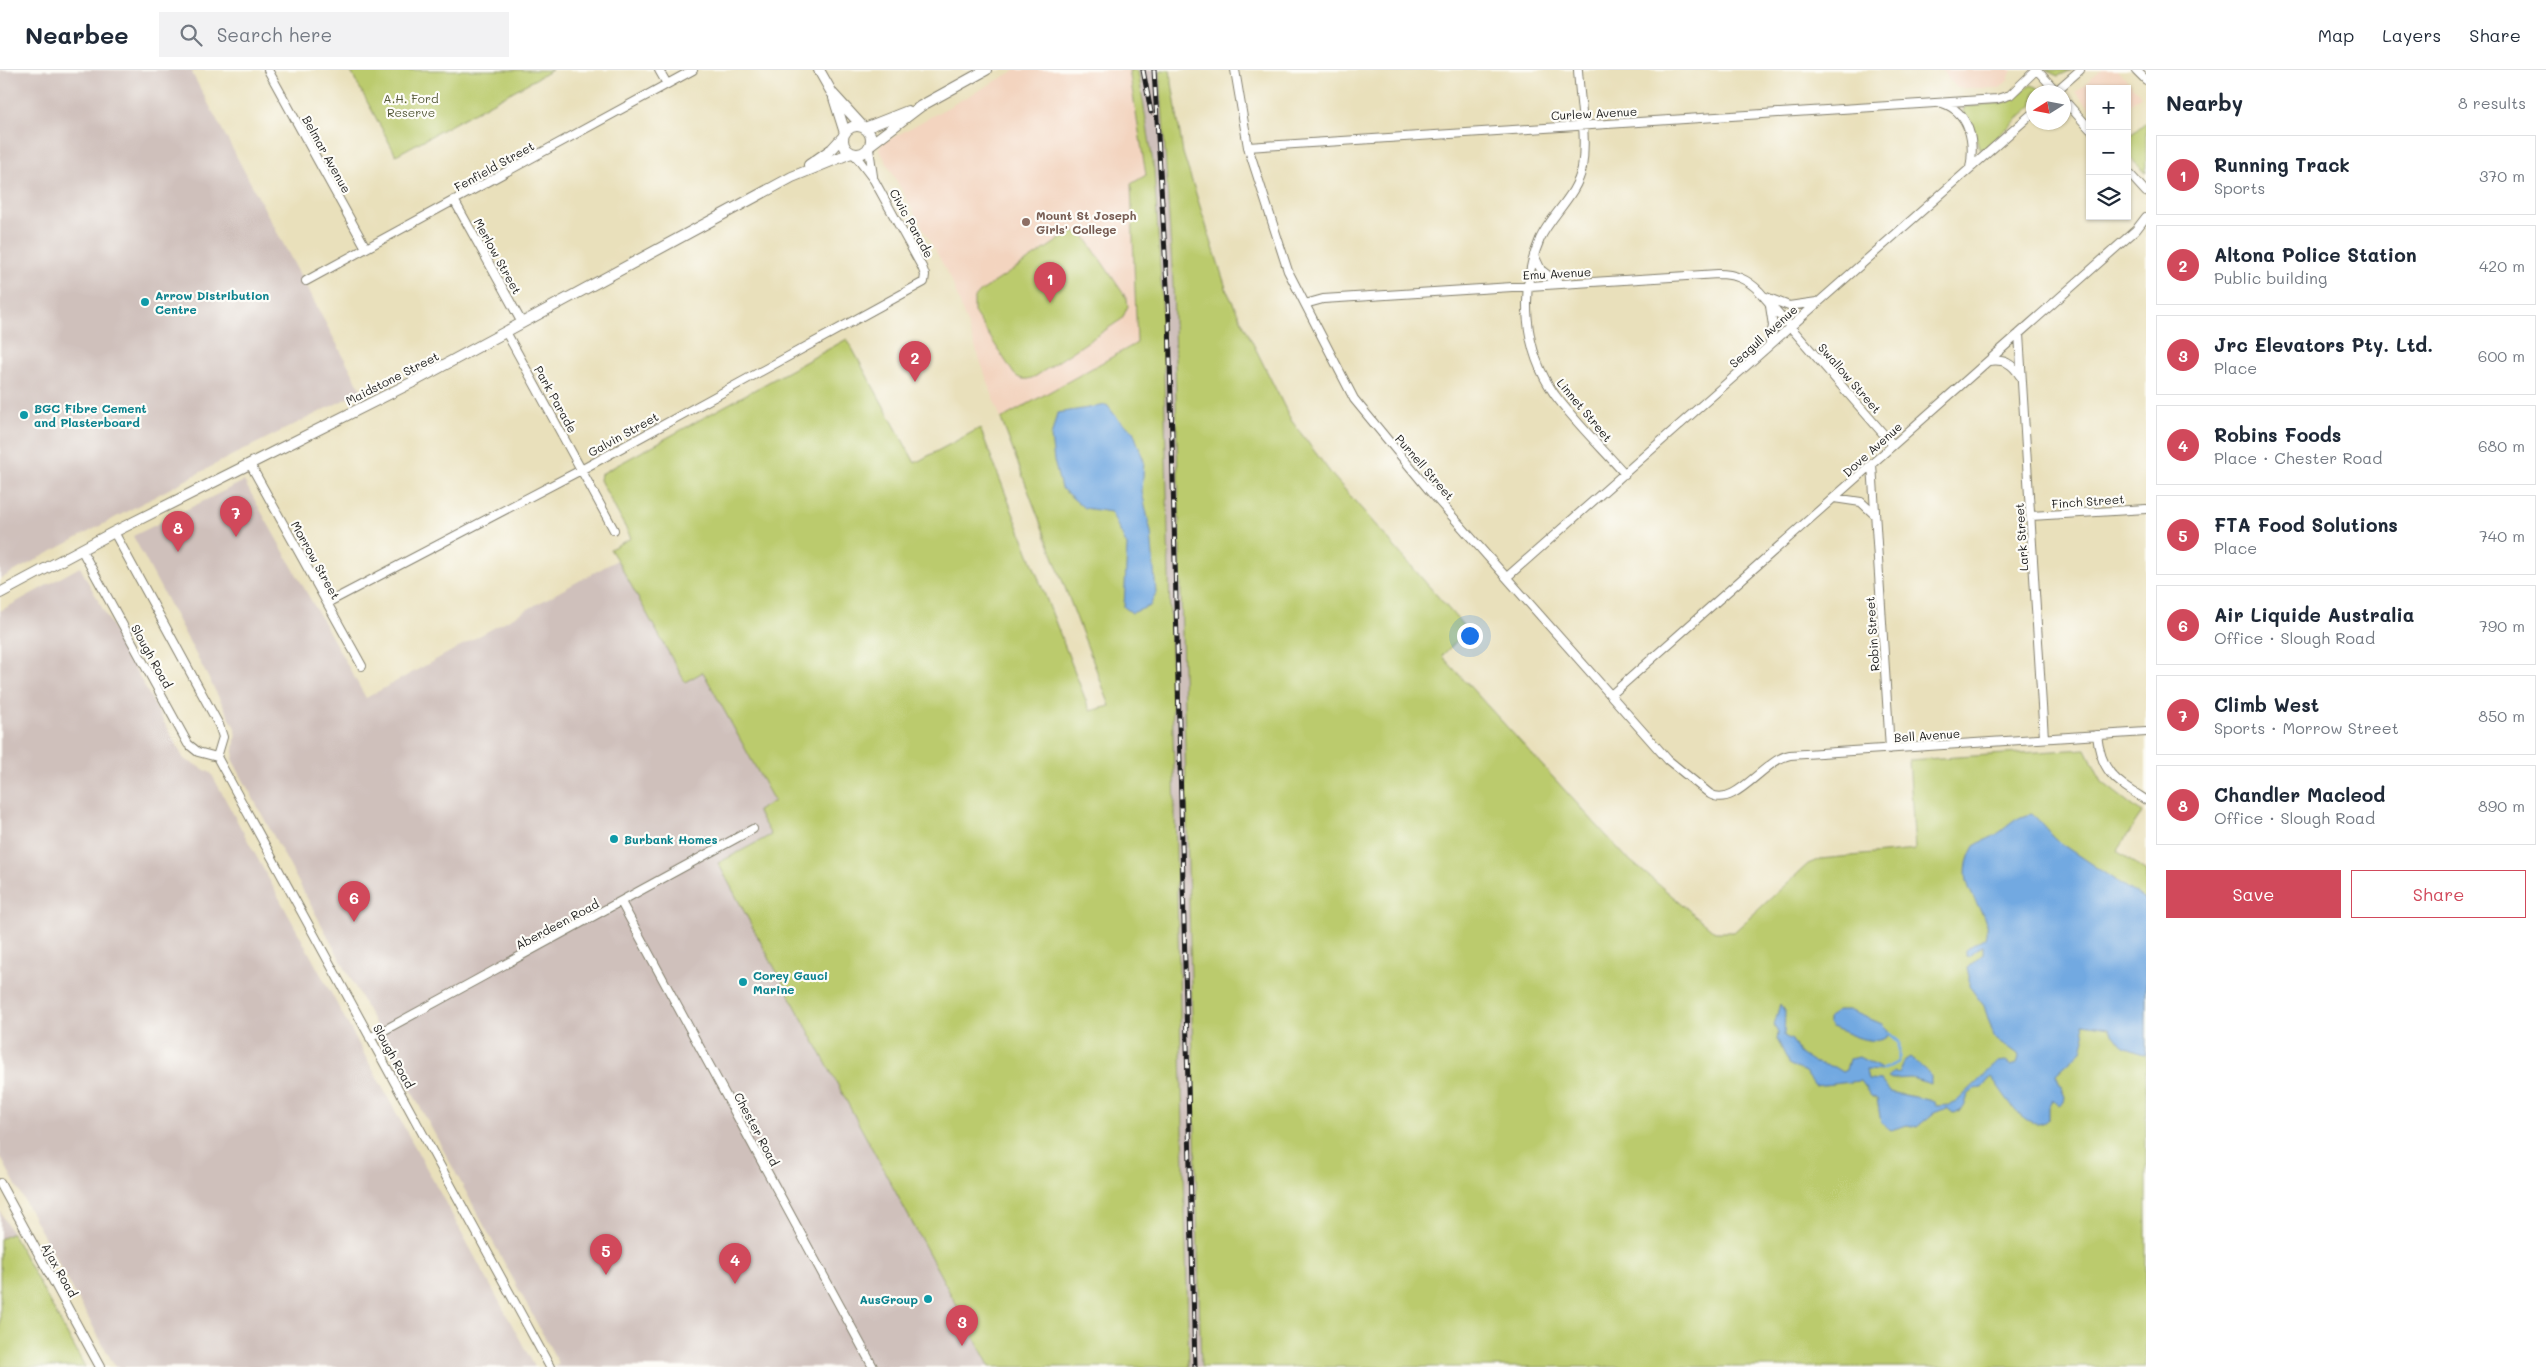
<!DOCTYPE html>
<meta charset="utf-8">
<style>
:root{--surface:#fff;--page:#f2f2f3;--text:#1f2937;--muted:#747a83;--line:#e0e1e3;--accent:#d1495b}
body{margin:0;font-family:Mali,sans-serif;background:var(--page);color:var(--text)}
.controls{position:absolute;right:15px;top:15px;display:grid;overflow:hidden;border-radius:0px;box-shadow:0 1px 4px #0004}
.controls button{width:45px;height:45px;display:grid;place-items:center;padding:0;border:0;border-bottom:1px solid var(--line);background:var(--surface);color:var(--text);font:25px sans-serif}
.compass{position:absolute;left:2026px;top:15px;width:45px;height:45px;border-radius:50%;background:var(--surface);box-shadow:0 1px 4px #0004;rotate:259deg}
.you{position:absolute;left:1469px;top:565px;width:18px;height:18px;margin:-12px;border:4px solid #fff;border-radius:50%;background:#1a73e8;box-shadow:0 0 0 8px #1a73e833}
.badge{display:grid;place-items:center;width:32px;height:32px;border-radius:50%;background:var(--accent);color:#fff;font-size:16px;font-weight:700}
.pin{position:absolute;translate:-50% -41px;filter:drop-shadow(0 1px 2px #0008)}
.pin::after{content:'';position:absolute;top:26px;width:18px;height:15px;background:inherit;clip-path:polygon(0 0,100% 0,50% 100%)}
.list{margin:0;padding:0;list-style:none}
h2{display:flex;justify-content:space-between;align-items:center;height:65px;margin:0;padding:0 20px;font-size:21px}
h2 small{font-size:16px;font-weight:400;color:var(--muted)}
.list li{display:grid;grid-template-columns:32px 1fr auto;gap:15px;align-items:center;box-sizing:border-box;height:80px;margin:0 10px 10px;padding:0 10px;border:1px solid var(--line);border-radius:0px}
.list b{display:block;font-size:19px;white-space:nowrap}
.list p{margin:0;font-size:16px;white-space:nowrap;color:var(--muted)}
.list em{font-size:16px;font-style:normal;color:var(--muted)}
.actions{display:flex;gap:10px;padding:15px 20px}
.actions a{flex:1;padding:11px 0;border:1px solid var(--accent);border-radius:0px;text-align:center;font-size:18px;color:var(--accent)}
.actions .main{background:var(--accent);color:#fff}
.icon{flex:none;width:28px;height:28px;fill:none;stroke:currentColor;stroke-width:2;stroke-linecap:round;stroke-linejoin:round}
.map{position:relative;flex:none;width:2146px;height:1297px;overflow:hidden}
header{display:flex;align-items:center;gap:30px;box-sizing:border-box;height:70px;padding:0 25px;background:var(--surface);border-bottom:1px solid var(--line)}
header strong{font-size:24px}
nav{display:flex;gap:28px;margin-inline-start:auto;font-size:18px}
.search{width:350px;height:45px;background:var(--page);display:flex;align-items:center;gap:12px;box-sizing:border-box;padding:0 18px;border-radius:0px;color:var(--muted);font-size:19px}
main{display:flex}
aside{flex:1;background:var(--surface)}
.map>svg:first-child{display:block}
.built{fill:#f3d4bf}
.industrial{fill:#cfc0bb}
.green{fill:#bbcb6d;stroke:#6c7444}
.water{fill:#72a9e1;stroke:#47627e}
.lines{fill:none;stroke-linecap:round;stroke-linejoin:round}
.stream{stroke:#72a9e1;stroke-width:3}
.street-casing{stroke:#827e6c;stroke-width:10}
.secondary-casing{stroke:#827e6c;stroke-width:12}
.street{stroke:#fff;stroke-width:8}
.secondary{stroke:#fff;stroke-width:10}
.rail-casing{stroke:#1c1c1c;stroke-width:5}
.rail{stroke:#fdfcf7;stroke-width:3;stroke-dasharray:9;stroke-linecap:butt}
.education-dot{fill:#8d6e63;stroke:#fdfcf7;stroke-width:2}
.culture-dot{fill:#0f9aa8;stroke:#fdfcf7;stroke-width:2}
.labels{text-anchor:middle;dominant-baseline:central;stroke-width:4.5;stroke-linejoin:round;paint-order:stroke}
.park-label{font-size:12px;fill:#545938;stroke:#fdfcf7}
.street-label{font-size:12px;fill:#1c1c1c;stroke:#fdfcf7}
.education-label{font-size:12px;font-weight:bold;fill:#785e54;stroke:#fdfcf7;text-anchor:start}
.culture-label{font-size:12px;font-weight:bold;fill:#0d838f;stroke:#fdfcf7;text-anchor:start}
</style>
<header>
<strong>Nearbee</strong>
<div class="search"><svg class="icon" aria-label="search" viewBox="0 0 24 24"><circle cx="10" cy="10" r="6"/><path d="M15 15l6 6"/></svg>Search here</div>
<nav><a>Map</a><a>Layers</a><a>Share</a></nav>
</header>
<main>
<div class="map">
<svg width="2146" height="1297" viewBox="0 0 2146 1297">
<rect width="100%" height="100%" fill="#fdfcf7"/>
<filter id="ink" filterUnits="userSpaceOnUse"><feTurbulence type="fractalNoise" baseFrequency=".02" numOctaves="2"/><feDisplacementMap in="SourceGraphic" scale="10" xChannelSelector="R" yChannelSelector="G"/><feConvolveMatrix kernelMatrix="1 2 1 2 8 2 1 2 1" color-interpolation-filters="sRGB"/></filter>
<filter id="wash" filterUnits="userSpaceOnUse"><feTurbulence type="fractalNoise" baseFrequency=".0096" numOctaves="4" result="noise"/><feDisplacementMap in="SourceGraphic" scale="20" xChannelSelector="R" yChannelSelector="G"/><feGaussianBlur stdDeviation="1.12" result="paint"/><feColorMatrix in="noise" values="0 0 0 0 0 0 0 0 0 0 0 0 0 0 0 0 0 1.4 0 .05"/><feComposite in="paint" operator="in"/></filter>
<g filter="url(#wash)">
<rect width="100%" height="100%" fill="#e9e0bb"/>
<!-- built -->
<path class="built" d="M1016,0H1129L1146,105L1131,114L1137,273L1001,349L951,209L879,79L881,74Z
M1941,0H2012L2008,10L2000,18H1957Z
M2101,0H2117L2141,25L2127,37V19H2090V38L2076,22Z"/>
<!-- industrial -->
<path class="industrial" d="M0,0H192L193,5L362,321L231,386L0,509Z
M1138,0H1160L1173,214L1201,1297H1189L1162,226L1154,99Z
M244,411L366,628L617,490L685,612L703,602L774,732L771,765L718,793L990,1297H554L559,1294L233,691L236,660L133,466Z
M80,497L184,689L211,703L535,1297H115L0,1086V541Z
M0,1141L12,1163L0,1169Z"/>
<!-- green -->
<path class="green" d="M350,0H552L396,85Z
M1129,0H1138L1154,99L1162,226L1189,1297H990L718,793L771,765L757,741L774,731L703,602L685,612L617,490L610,479L631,468L600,410L601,404L847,269L915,393L980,358L1090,641L1110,636L1001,349L1137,273L1131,114L1146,105Z
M1160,0H1170L1183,83L1227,221L1291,350L1333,406L1467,560L1442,586L1626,787L1715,862H1734L1808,794L1820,789L1915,780L1909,690L2086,679L2102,712L2142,743L2117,781L2146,802V1297H1201L1173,214Z
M2045,0H2072L2058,6Z
M2031,15L2037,17L2041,22H2034L2033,35L1984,79H1979L1975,61L1963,42L1964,37L2007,32Z
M2146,52V103L2127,85V68Z
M1074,162L1085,167L1127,229L1128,236L1122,249L1036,306C1028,310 1021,311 1014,304L974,242V229L980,222L1068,164Z
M12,1163L85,1297H0V1169Z"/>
<!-- water -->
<path class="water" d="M1107,335L1118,349L1133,361L1144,391L1142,422L1151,462L1156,523L1150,536L1132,543L1124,537L1127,476L1111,442L1084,438L1061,418L1054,391L1051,367L1057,343Z
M2032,744C2043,753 2049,764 2060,773L2146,831V985L2124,977L2109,958L2083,954L2085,969L2082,980L2056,1004L2065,1027L2064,1032L2059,1036L2052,1030L2048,1037V1049C2028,1070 2002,1019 1991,1007L1982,1018L1975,1019L1968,1025C1965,1034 1965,1042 1953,1043L1947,1038L1934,1043L1917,1057L1907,1055L1891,1060L1881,1053L1877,1029L1871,1026L1860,1011L1815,1016L1805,1002L1790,995L1777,969L1778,962L1774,955L1780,934L1785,943L1784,966L1792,970L1800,984L1812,992L1834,997L1842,1002L1846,1000L1849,989L1859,987L1880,998L1881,1001L1866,1000L1868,1010L1881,1011L1890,1022L1929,1030L1934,1032L1936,1036L1949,1035L1956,1032L1998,992L2006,991L2012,996L2017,993L2019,987L2018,984L1994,967L1984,936L1969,916V906L1967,898L1983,884V877L1981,876L1968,887L1965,885V880L1985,867C1995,838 1948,821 1974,776C1980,772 1986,770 1992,767C2007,759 2014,746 2032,744Z
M1837,940H1849L1882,954L1888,960V966C1873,978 1848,963 1832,957L1828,953V949Z
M1910,987L1931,1005V1014L1911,1008L1892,1009L1888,1007L1893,1001L1899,1003L1905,990Z"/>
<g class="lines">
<!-- stream -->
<path class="stream" d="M1881,1000L1899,992V972L1888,963"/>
</g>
</g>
<g filter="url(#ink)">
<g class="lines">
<!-- street casing -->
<g class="street-casing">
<path id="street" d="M268,0L366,178
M659,0L667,14
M1235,0L1248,77L1288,201L1354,329L1429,420L1668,690L1710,724C1735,739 1763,690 1790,685L2146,662
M1578,0C1580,32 1587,67 1582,98C1577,125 1551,145 1540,169C1519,219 1523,280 1555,325C1576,353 1602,378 1625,404
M2037,0L2057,22
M2136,0L2146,10
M2055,22L2080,0
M2064,30L2090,59
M1942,33C1970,42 1975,72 1970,98
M1248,77L1997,29L2010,25L2036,0
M869,79L873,106
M2127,101L2146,122
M454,130L522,253
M1534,185L1541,200L1559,214
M306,211L693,0
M1766,227L1789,236L1817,232
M1305,234L1323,229L1718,204C1735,204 1747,209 1759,221L1893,375
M506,262L614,460
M2019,264L2044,668
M1769,276L1773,256L1770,236
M1989,291C2004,289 2012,293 2020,306
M250,394L362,596
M1872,394L1890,679
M1834,428L1861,432L1875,445
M2031,446L2146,439
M114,462L219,655L223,667L217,687L550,1297
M81,479L188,674L198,682L217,687
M1507,507L2034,42
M327,533L581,400L924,212L925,205L922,197L874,110L855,85
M1611,625L2136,160L2146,147
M2097,665C2101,703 2116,711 2146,730
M621,832L873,1297
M370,968L753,759
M0,1113L100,1297"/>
</g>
<!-- secondary casing -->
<g class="secondary-casing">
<path id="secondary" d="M819,0L832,23L863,57
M834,28L845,63
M843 70a14 14 0 1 1 28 0a14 14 0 1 1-28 0Z
M865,58L908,41
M871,74L921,36L986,0
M809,95L832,79L843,67
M0,523L114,462L411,313L792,107L851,83"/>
</g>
<!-- street -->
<use href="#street" class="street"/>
<!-- secondary -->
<use href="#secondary" class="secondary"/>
<!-- rail casing -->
<g class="rail-casing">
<path id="rail" d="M1143,0L1151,42
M1154,0L1169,249L1195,1297"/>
</g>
<!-- rail -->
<use href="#rail" class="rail"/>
</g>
</g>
<!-- markers -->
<circle class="education-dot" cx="1026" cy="152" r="5"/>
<g class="culture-dot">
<circle cx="145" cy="232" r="5"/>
<circle cx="24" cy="345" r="5"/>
<circle cx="614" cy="769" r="5"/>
<circle cx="743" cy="912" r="5"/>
<circle cx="928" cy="1229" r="5"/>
</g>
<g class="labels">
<!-- park labels -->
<g class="park-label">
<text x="411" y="28">A.H. Ford<tspan x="411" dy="14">Reserve</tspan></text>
</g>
<!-- street labels -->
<g class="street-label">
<text transform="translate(1594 43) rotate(-3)">Curlew Avenue</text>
<text transform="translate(327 84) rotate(61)">Belmar Avenue</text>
<text transform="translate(494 96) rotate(-29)">Fenfield Street</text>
<text transform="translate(912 153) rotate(61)">Civic Parade</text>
<text transform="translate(498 186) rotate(61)">Merlow Street</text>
<text transform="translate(1557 203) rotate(-3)">Emu Avenue</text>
<text transform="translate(1763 266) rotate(-42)">Seagull Avenue</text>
<text transform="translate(392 308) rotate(-27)">Maidstone Street</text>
<text transform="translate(1850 308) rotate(49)">Swallow Street</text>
<text transform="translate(556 329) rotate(61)">Park Parade</text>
<text transform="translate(1585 340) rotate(50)">Linnet Street</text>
<text transform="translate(623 364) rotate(-29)">Galvin Street</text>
<text transform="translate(1872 379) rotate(-42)">Dove Avenue</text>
<text transform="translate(1425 397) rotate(49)">Purnell Street</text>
<text transform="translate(2088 431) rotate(-4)">Finch Street</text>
<text transform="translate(2021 467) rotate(-94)">Lark Street</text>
<text transform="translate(316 490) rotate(61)">Morrow Street</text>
<text transform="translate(1872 564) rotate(-94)">Robin Street</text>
<text transform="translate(152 586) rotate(61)">Slough Road</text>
<text transform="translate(1927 665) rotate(-4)">Bell Avenue</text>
<text transform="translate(557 854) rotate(-28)">Aberdeen Road</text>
<text transform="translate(394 986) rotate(61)">Slough Road</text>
<text transform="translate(757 1059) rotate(62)">Chester Road</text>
<text transform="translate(60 1200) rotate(61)">Ajax Road</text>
</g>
<!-- education labels -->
<g class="education-label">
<text x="1036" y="145">Mount St Joseph<tspan x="1036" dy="14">Girls' College</tspan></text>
</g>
<!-- culture labels -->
<g class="culture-label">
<text x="155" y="225">Arrow Distribution<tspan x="155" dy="14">Centre</tspan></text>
<text x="34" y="338">BGC Fibre Cement<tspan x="34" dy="14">and Plasterboard</tspan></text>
<text x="624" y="769">Burbank Homes</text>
<text x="753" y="905">Corey Gauci<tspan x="753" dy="14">Marine</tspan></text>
<text x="918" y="1229" text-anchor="end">AusGroup</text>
</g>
</g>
</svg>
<div class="controls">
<button>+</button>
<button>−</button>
<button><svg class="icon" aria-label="layers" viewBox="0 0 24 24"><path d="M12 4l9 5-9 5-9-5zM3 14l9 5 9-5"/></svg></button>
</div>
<svg class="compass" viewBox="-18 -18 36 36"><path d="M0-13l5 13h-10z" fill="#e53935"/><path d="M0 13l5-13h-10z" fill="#747a83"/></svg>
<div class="you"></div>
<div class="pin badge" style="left:1050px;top:233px">1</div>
<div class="pin badge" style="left:915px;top:312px">2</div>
<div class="pin badge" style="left:962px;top:1276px">3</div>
<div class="pin badge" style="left:735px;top:1214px">4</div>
<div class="pin badge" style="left:606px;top:1205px">5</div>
<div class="pin badge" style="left:354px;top:852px">6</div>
<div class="pin badge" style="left:236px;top:467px">7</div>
<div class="pin badge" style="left:178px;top:482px">8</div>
</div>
<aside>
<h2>Nearby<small>8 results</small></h2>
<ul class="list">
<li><span class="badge">1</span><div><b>Running Track</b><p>Sports</p></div><em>370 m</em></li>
<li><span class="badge">2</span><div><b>Altona Police Station</b><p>Public building</p></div><em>420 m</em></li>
<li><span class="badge">3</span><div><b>Jrc Elevators Pty. Ltd.</b><p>Place</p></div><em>600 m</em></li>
<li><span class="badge">4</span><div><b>Robins Foods</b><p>Place · Chester Road</p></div><em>680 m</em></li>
<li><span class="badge">5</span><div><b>FTA Food Solutions</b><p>Place</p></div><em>740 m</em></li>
<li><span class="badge">6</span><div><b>Air Liquide Australia</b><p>Office · Slough Road</p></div><em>790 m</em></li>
<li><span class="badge">7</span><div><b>Climb West</b><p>Sports · Morrow Street</p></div><em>850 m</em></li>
<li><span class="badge">8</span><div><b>Chandler Macleod</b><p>Office · Slough Road</p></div><em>890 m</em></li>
</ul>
<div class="actions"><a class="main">Save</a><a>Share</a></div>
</aside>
</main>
